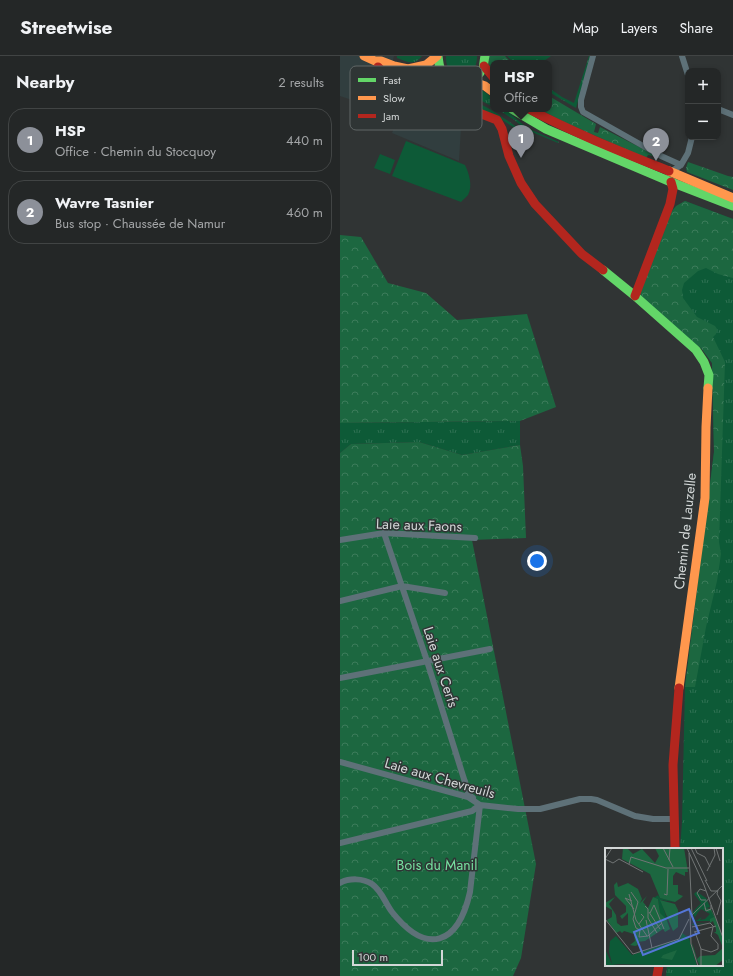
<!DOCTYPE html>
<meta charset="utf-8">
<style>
:root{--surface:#242727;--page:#303333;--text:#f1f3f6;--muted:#a3a5a7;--line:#414444;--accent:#8c9099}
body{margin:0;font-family:Jost,sans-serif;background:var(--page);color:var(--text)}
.controls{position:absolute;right:12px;top:12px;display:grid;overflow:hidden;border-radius:8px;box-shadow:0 2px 6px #0003}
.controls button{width:36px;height:36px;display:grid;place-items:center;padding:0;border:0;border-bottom:1px solid var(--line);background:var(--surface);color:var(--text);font:20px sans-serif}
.scale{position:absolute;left:12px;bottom:10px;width:91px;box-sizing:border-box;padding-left:4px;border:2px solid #d3d7d7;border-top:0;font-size:11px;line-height:14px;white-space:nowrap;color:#d3d7d7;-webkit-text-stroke:3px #2f3535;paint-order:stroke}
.you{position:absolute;left:197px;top:505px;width:14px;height:14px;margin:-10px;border:3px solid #fff;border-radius:50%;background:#1a73e8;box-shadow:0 0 0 6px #1a73e833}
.badge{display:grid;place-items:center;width:26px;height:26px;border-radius:50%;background:var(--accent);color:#fff;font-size:13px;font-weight:700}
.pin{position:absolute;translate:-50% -33px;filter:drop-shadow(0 1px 2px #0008)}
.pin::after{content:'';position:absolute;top:21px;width:14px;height:12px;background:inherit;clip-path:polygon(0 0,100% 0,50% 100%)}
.popup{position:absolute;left:150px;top:4px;width:62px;height:52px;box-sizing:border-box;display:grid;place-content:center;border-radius:8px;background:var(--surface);filter:drop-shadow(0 1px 3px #0005);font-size:13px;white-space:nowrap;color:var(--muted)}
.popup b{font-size:15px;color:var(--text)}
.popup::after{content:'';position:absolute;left:50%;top:100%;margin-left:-8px;border:8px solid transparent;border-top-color:var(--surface)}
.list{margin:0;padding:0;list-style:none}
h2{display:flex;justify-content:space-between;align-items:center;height:52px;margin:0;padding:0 16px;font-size:17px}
h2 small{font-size:13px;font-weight:400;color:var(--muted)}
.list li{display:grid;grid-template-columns:26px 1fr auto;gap:12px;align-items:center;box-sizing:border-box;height:64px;margin:0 8px 8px;padding:0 8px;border:1px solid var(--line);border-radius:16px}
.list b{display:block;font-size:15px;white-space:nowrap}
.list p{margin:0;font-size:13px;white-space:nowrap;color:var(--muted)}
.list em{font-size:13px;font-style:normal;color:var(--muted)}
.map{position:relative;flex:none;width:393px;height:920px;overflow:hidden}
header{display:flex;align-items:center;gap:24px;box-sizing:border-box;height:56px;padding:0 20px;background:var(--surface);border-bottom:1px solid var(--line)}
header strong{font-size:19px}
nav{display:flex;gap:22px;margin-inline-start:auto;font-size:14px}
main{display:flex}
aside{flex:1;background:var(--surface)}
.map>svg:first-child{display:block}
.built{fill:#313e3f}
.grass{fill:url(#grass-tufts)}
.forest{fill:url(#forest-crowns)}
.park{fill:#0d5a37}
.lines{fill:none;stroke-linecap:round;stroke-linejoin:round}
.street{stroke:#5e7178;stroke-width:6}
.fast{stroke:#63d668;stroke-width:9}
.slow{stroke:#ff974d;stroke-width:9}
.jam{stroke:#b3261e;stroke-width:9}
.labels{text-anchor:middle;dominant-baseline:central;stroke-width:3;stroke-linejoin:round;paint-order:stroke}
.street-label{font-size:14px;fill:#d3d7d7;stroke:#2f3535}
.park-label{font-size:14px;fill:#77e2a1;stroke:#2f3535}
.inset-road{fill:none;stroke:#717575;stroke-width:1}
.view{fill:#5477d8;fill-opacity:0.15;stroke:#5477d8;stroke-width:2}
.inset-edge{fill:none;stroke:#d3d7d7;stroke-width:2}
.key{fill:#2f3535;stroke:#606666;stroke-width:1}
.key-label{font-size:11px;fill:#d3d7d7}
</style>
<header>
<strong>Streetwise</strong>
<nav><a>Map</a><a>Layers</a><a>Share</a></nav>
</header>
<main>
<aside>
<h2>Nearby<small>2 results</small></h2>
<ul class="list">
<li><span class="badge">1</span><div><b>HSP</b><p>Office · Chemin du Stocquoy</p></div><em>440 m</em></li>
<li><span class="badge">2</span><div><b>Wavre Tasnier</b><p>Bus stop · Chaussée de Namur</p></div><em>460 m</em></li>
</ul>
</aside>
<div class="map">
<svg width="393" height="920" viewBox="0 0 393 920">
<defs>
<pattern id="grass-tufts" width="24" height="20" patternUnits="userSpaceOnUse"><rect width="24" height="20" fill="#0d5a37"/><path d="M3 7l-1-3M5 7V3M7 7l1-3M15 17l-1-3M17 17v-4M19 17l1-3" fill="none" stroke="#2f7153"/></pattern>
<pattern id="forest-crowns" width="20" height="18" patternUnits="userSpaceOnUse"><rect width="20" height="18" fill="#1c6740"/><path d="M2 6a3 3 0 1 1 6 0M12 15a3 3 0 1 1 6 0" fill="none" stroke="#3c7c5b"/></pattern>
</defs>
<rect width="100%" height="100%" fill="#303434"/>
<!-- built -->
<path class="built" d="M0,0H54L48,24L122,55L119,105L52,77L54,72L45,55L0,40Z"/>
<!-- grass -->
<path class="grass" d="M57,0H82C74,10 68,6 57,2Z
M106,0H137C138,26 104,25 106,0Z
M167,0H211L201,7H174Z
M249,0H251L236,52L209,36V32L222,41L234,47Z
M54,19L67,23L99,22L105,26L110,37L78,25L61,22Z
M128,31C139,31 145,35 153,43V51L129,38L121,37L124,32Z
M120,41C132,40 170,65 180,74L173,71L161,63V61L124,48Z
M157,53H165L187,72L219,86L218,87L185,73L173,63Z
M345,145L393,163V920H326L327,909H382V793H340L342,766L345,631L374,396L372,307L361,292L343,279L333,153Z
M180,365V389L122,399L79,386L11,388L0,397V367Z"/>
<!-- forest -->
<path class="forest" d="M149,0H165L172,7H153V15L149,9Z
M209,40L256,68L254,76L258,77L260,71L311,97L313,100L308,99L306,102L226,67L199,53H209Z
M348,106L388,120L393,121V134L347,116L346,112Z
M345,145L393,163V222L378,218L366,212L358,215L344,227L342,234L343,242L357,261L375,270L377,273L376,278L373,281L385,306L379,486L381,498L377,525L366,571L355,631H345L374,396L372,307L361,292L343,279L301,241L300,236L330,158L336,150Z
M0,179L21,181L48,227L86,237L117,264L187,258L216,351L180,365L0,367Z
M79,386L122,399L180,389L183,410L186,482L132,484L196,808L181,902L173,920H0V397L11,388Z"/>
<!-- park -->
<path class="park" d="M66,85L125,109C129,117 133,130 128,139C126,141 123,144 121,146L52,120Z
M40,98L55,104L50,118L34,112Z"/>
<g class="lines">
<!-- street -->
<path class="street" d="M253,0L241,44V51L243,56L321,100L341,109
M342,0L348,19
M378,53L393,59
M329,117L341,109L348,97L352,81
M44,477L87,605L129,739L133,742
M0,484L44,477L135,482
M0,545L62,530L105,537
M0,622L150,593
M0,706L128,741L140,749L178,753H200L240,743H251L257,744L295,760L313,763H335
M0,787L132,755L140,749
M0,827C9,822 23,822 32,828C42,835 45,847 52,856C87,900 118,889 130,836L140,749"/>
<!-- fast -->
<path class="fast" d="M98,0C99,7 99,15 105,20C117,31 136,26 143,12C144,9 144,4 145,0
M62,18L104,19
M172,53L206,73L331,126L393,150
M263,214L295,240L356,294L364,306L369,319L368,332"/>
<!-- slow -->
<path class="slow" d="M24,0L35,5H41L54,10L68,13L86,9L97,0
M109,23L117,48
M131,25L145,30L153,36
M329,115L393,142
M339,632L365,442L366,371L368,332"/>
<!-- jam -->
<path class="jam" d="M144,10L153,21
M38,11L52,25L70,30L157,64L162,73L169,100L181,127L195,148L242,198L263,214
M189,53C234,77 282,96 329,115
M330,148L333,133L331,126
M295,240L330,148
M335,793L333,709L339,632
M317,920L319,909"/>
</g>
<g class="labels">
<!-- street labels -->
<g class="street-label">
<text transform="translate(79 469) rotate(2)">Laie aux Faons</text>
<text transform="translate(345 475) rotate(-84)">Chemin de Lauzelle</text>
<text transform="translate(101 611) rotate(72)">Laie aux Cerfs</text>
<text transform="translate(100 722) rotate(16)">Laie aux Chevreuils</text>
</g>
<!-- park labels -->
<g class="park-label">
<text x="97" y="809">Bois du Manil</text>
</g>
</g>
<!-- overview -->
<g transform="translate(265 792)">
<rect width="118" height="118" fill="#303434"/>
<path d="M101,42L92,44L101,50L105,59L98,61L106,63L109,69L105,73H88L87,76L105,75L87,77L88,71L90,69L87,65L96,55L89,46L91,44ZM96,61L105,66L100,71L95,72L97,69L91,73L89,71L93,64L95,67L93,64ZM53,47L55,50L70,54L56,52L65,81L55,65L53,51L49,50ZM77,85L84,90L92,118L7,116L4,103L5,93L11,88L27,107L75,91Z" fill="#0d5a37" fill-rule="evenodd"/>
<path d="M18,0H22L28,6L37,1L50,15L54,8L50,0H79L83,24H80V28L71,24L68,28V37H73V46L78,48L76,50L70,54L55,50L45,26L17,11ZM12,34L13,39L23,35L33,41L37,51L35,55L42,48L38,54L43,60L48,49L53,51L55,65L61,71L65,81L60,84L58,81L40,93L32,94L33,97L30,98L25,97L30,93L29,86L19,83L17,85L15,83L11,85L2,72L7,69V62L0,58V55L10,49L4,56L11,67L12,75L16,78L23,77V65L17,71L15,68L21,64V58L10,47L9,37ZM55,52L70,56L73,62V79L68,83ZM98,60L106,61L114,78L118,92V112L110,118H95L88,103L87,95L92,111L95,108L110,107L118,100L113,87L109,84H111V81L108,73L105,75V71L109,69L106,63L103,64ZM72,102L67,112L56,110L58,107Z" fill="#1c6740"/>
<path d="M0,101L7,116L20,118H0Z" fill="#0d5a37"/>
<path class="inset-road" d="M58,0L68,19M82,0L99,37L118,90M86,0L102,33M90,0L92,5L100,9L105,19M111,0L115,13M84,5L87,67M0,11L8,15L14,11M0,11L7,0M14,11L38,24M64,12L65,0M24,16L26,9L61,20H84M102,23L110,7L109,0M100,32L106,43H112M101,43L95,41L92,45L96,52H101M26,44L33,54L28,71L31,80L35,82L34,89L43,88L57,75M24,46L31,72L42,88M59,46L62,47L63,21M27,53L20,50L29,61M99,55L101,63L106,61V57M40,58L43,61V70L52,85M44,64L55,81M45,65L49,57L59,81M85,65L86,96L93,118M87,67L118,37M112,67L116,53L112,46L113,42M0,71L28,106L74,91L84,71M41,72L47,100M34,76L39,69L36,66M87,79L105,75L109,79M89,84L111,78M90,84L96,101V117M96,101L106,104L113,101V96L106,88L108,79"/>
<path class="view" d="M84,61L94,85L38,107L29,84Z"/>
<rect width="118" height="118" class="inset-edge"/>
</g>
<!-- legend -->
<rect x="10" y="10" width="132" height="64" rx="6" class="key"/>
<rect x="18" y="22" width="18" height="4" fill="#63d668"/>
<rect x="18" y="40" width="18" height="4" fill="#ff974d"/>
<rect x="18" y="58" width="18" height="4" fill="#b3261e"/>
<g class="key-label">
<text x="43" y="28">Fast</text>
<text x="43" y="46">Slow</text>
<text x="43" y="64">Jam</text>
</g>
</svg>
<div class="controls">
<button>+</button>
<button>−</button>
</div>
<div class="scale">100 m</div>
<div class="you"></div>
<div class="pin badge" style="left:181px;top:102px">1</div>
<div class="popup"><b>HSP</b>Office</div>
<div class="pin badge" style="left:316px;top:105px">2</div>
</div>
</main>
